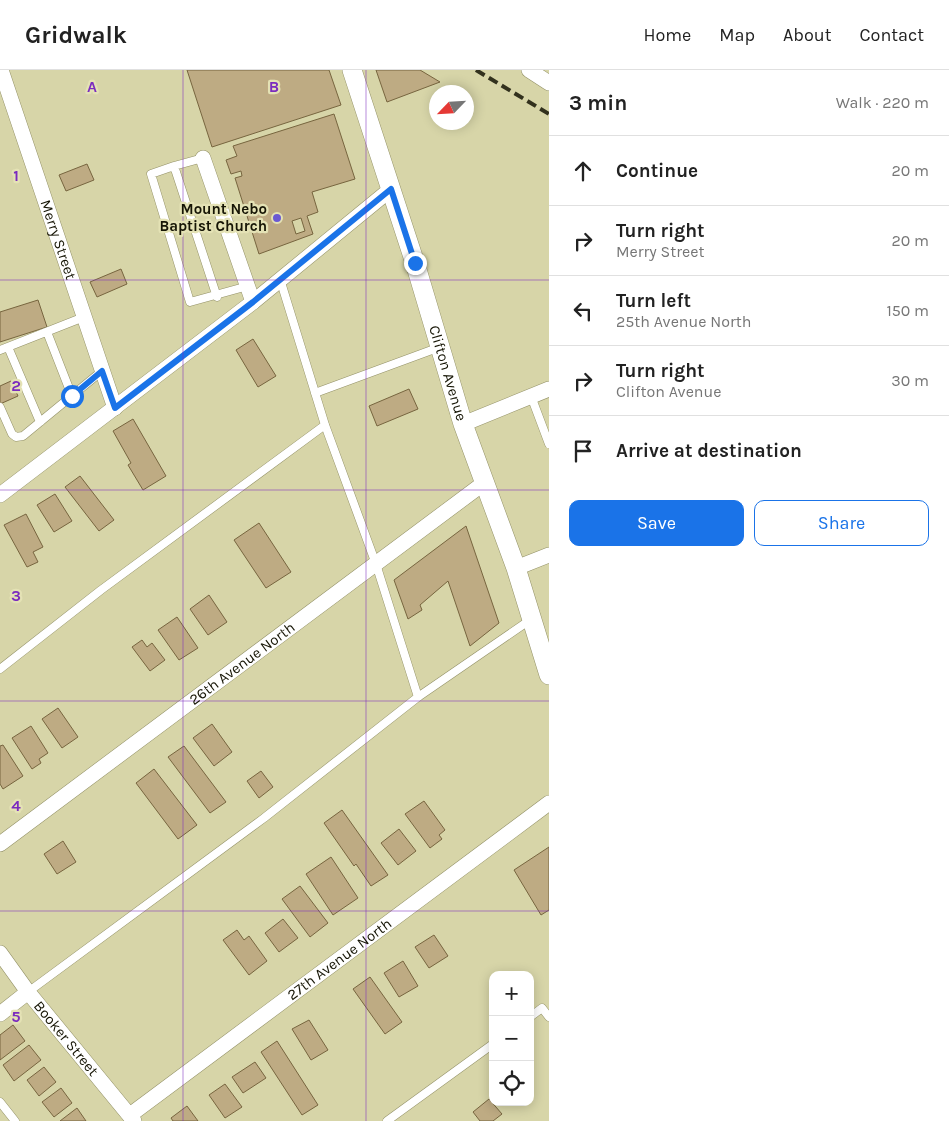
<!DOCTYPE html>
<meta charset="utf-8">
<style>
:root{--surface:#fff;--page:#f2f2f2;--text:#222;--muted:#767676;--line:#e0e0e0;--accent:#1a73e8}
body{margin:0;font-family:Karla,sans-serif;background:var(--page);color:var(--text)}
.controls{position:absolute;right:15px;bottom:15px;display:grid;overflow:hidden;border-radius:10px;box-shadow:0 2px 12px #0003}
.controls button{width:45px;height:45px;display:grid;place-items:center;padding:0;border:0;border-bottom:1px solid var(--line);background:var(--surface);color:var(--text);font:25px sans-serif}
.compass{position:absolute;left:429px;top:15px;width:45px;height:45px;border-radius:50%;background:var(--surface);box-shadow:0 2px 12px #0003;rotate:245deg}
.stop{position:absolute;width:15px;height:15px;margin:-11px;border:4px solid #1a73e8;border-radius:50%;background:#fff}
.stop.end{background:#1a73e8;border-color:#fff;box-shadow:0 1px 5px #0008}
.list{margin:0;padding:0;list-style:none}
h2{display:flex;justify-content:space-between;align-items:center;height:65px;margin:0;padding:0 20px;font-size:21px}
h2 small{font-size:16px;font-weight:400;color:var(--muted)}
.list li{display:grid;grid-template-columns:32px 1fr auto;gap:15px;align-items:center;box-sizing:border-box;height:70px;padding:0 20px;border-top:1px solid var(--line)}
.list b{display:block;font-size:19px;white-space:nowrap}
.list p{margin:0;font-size:16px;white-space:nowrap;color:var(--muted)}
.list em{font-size:16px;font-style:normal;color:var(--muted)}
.actions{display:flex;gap:10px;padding:15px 20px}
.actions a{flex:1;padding:11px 0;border:1px solid var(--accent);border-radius:10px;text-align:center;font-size:18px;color:var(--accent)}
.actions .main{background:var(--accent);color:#fff}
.icon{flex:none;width:28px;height:28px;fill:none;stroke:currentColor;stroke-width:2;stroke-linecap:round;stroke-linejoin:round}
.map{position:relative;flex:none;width:549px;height:1051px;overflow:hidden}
header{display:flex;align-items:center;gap:30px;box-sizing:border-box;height:70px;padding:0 25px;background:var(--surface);border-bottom:1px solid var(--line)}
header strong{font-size:24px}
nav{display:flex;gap:28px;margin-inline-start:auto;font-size:18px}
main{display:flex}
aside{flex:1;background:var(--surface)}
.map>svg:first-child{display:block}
.building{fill:#beab83;stroke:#77653f;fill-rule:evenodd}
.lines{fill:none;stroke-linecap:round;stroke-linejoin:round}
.service-casing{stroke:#949268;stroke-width:9}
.minor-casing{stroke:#949268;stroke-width:16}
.tertiary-casing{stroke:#949268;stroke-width:20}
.service{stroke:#fff;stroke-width:8}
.minor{stroke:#fff;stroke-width:15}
.tertiary{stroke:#fff;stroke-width:19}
.rail{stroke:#32311d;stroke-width:4;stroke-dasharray:10 5;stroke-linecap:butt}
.route{stroke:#1a73e8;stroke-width:6}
.grid{fill:none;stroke:#7b2cbf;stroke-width:1;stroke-opacity:0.55}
.poi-dot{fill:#6b59d3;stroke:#e4e2b5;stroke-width:2}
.labels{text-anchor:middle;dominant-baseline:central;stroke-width:4.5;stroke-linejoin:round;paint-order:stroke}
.poi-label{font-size:15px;font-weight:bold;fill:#161505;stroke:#e4e2b5;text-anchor:end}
.street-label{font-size:15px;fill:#161505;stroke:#e4e2b5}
.grid-label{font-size:16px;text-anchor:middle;font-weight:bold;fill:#7b2cbf;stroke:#e4e2b5;stroke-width:4.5;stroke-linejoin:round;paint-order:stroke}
</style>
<header>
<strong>Gridwalk</strong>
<nav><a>Home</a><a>Map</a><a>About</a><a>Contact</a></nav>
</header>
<main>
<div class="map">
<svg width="549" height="1051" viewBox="0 0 549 1051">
<rect width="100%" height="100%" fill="#d7d5a8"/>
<!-- building -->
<path class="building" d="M187,0H329L341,35L212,77Z
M376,0H420L440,12L387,32Z
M334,44L355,109L312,122L318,142L307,146L313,164L259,184L235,108L242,106L241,101L231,104L226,90L237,86L233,76ZM301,148L305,161L296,164L292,151Z
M87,94L94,110L66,121L59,105Z
M121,199L127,214L97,227L90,212Z
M38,230L47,257L0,272V242Z
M253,269L276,306L258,317L236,280Z
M11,311L18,326L0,334V316Z
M409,319L418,339L377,356L369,336Z
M133,349L166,406L143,420L128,395L131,393L113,361Z
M80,406L114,450L99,461L65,417Z
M55,424L72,451L54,462L37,435Z
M26,444L43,477L33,482L38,492L27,497L4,455Z
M259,453L291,502L266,518L234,470Z
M466,456L499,553L470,576L448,511L420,535L422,540L408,549L394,510Z
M209,525L227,552L208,565L190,539Z
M177,547L198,578L179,590L158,560Z
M142,570L147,577L152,573L165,590L150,601L132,577Z
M58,638L78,667L62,678L42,649Z
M212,654L232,682L214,696L193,668Z
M31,656L48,683L39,689L41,693L32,699L12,668Z
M3,675L23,706L3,719L0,714V676Z
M184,676L226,732L210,743L168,687Z
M154,699L197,755L178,769L136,713Z
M261,701L273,717L259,728L247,711Z
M424,731L445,760L439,765L442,769L430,778L405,744Z
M342,740L388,805L371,816L356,794L354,796L324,753Z
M399,759L416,781L398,795L381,773Z
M63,771L76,792L57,804L44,784Z
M549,777V840L541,845L514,800Z
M331,787L358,828L333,845L306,804Z
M300,816L328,853L310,867L282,829Z
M283,849L298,868L279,882L265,863Z
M237,860L244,870L249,866L267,891L249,905L223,870Z
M434,865L448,886L429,898L415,877Z
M403,891L418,916L399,927L384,903Z
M370,907L402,952L385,964L353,919Z
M309,950L328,980L311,990L292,959Z
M13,955L25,971L0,990V965Z
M277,971L318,1035L302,1045L261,982Z
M29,975L41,990L14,1011L3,995Z
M255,992L266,1008L243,1023L232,1007Z
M44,997L56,1012L39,1026L27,1010Z
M225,1014L242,1037L225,1048L209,1025Z
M61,1018L72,1033L54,1047L42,1032Z
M489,1029L502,1044L493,1051H480L473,1042Z
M187,1036L198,1051H173L171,1048Z
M77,1038L86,1051H60Z"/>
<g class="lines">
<!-- service casing -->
<g class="service-casing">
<path id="service" d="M174,96L203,88
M280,209L325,355L376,494L418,627
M217,227L174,96L151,104L190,232L248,216
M47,262L72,326
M8,277L40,352
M0,280L84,247
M315,323L440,277
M531,326L549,374
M0,337L12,364L16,367L23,366L102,301
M0,599L101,520L325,355
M28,922L264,748L418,627L530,550
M530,947L542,938L549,947
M0,1032L15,1051
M387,1051L493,974"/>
</g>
<!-- minor casing -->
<g class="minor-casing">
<g id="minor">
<path id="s1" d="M1,0L115,338"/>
<path d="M529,0L549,13"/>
<path d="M203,88L253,232"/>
<path d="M463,354L549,319"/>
<path d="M0,425L253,232L391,119"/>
<path d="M516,498L549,485"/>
<path id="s2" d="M0,774L484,413"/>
<path id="s3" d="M0,883L28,922L134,1051"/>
<path d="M0,944L28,922"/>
<path id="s4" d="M130,1045L549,733"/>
</g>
</g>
<!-- tertiary casing -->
<g class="tertiary-casing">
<g id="tertiary">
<path id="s5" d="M352,0L415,193L463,354L516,498L549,605"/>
</g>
</g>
<!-- service -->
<use href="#service" class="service"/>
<!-- minor -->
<use href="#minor" class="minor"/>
<!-- tertiary -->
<use href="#tertiary" class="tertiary"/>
<!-- rail -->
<path class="rail" d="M476,0L549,44"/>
</g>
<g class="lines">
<!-- route -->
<path class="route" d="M72,326L102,301L115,338L253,232L391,119L415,193"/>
</g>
<!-- grid -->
<path class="grid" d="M183,0V1051M366,0V1051M0,210H549M0,420H549M0,631H549M0,841H549"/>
<!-- markers -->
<circle class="poi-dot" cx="277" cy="148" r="5"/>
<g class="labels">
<!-- poi labels -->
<g class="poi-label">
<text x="267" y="139">Mount Nebo<tspan x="267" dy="17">Baptist Church</tspan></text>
</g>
<!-- street labels -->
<g class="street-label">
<text stroke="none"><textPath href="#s1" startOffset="179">Merry Street</textPath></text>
<text stroke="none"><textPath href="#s5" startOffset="318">Clifton Avenue</textPath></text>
<text stroke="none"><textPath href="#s2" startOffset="302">26th Avenue North</textPath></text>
<text stroke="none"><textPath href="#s4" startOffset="261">27th Avenue North</textPath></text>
<text stroke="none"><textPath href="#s3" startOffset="108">Booker Street</textPath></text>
</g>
</g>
<g class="grid-label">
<text x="92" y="22">A</text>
<text x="274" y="22">B</text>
<text x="16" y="111">1</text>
<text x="16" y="321">2</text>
<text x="16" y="531">3</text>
<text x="16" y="741">4</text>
<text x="16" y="952">5</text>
</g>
</svg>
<div class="controls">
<button>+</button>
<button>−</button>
<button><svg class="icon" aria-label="locate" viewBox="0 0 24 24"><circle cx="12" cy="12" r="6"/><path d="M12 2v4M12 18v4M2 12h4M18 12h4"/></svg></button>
</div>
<svg class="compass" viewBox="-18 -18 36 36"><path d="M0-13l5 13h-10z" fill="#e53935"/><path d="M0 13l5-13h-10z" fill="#767676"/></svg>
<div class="stop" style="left:72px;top:326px"></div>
<div class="stop end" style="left:415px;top:193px"></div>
</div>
<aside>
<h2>3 min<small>Walk · 220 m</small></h2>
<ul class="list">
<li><svg class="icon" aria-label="ahead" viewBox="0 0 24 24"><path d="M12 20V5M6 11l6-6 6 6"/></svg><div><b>Continue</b></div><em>20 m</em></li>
<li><svg class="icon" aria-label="right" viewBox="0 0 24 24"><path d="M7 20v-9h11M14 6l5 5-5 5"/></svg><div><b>Turn right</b><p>Merry Street</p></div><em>20 m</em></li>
<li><svg class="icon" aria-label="left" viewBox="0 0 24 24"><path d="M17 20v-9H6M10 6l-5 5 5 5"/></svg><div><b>Turn left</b><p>25th Avenue North</p></div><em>150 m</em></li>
<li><svg class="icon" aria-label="right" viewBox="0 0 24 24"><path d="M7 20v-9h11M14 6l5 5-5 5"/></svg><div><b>Turn right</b><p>Clifton Avenue</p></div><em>30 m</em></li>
<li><svg class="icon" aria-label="arrive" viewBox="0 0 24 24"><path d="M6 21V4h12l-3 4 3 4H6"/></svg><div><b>Arrive at destination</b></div></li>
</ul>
<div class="actions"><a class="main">Save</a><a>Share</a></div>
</aside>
</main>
